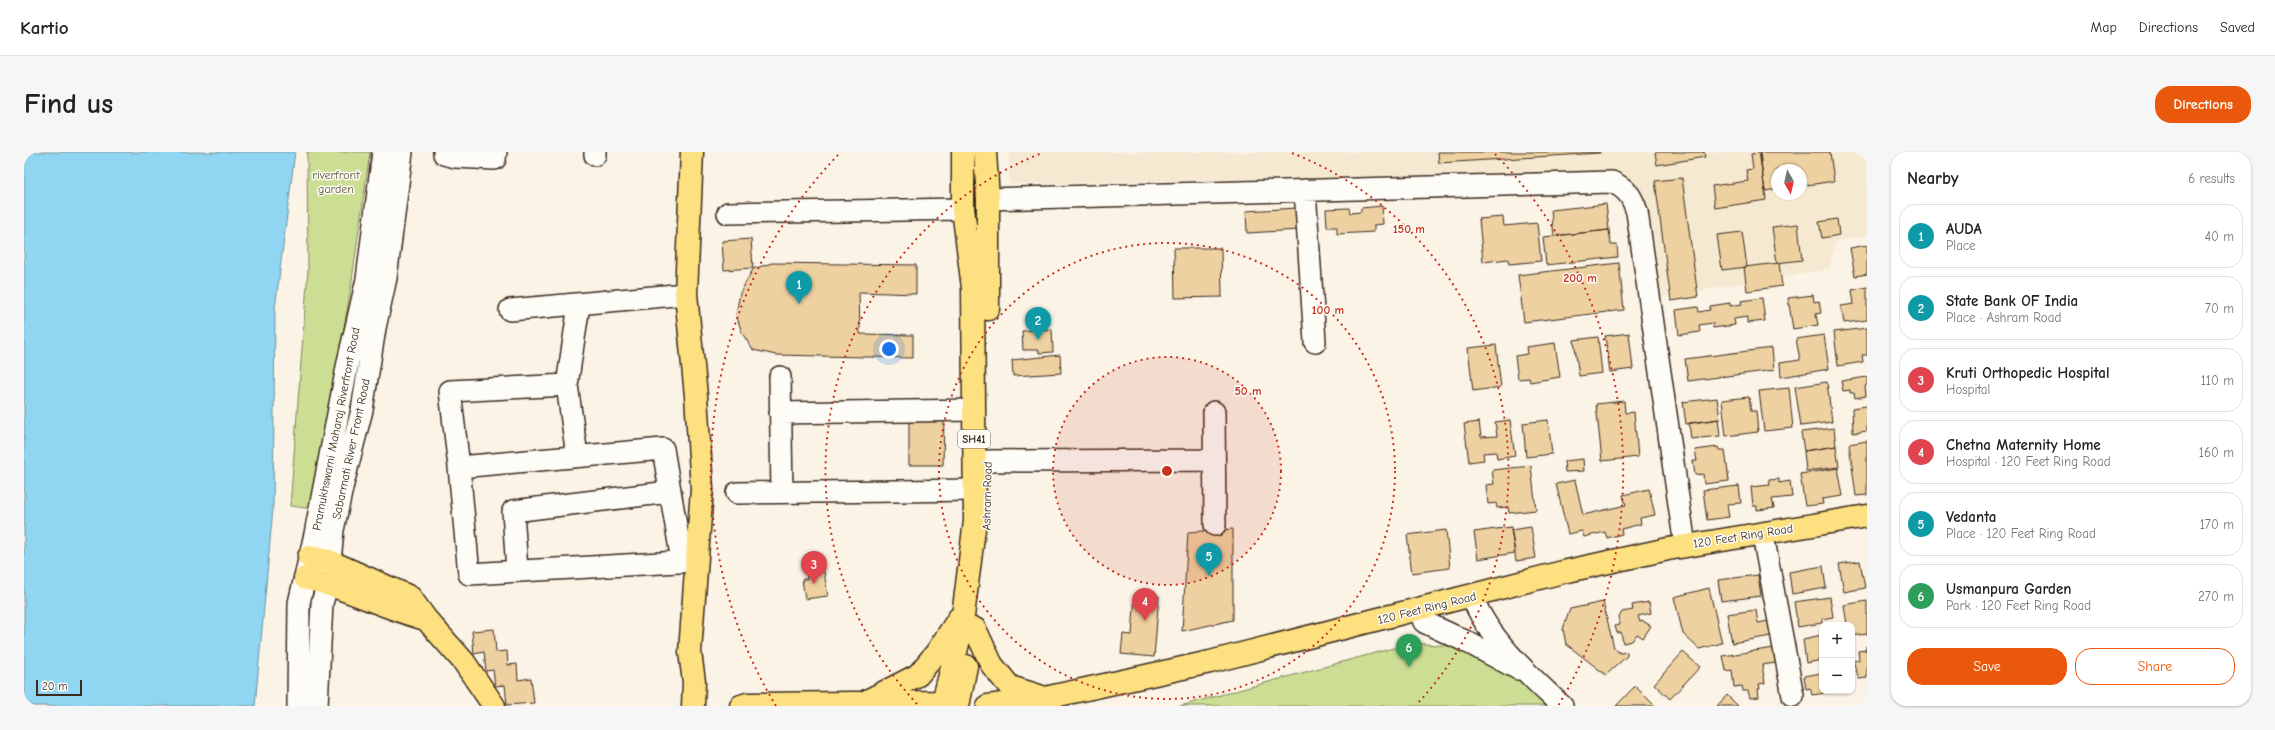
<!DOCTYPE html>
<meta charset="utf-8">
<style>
:root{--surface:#fff;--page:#f6f6f6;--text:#222;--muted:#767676;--line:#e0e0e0;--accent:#ea580c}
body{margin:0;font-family:"Comic Neue",sans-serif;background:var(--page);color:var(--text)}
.controls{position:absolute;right:12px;bottom:12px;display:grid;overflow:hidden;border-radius:8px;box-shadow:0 1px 3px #0004}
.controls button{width:36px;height:36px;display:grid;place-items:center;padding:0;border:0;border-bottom:1px solid var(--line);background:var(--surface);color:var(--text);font:20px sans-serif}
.compass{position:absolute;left:1747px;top:12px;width:36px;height:36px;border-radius:50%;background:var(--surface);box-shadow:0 1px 3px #0004;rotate:172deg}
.scale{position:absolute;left:12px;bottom:10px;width:46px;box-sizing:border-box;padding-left:4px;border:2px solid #3b2a1e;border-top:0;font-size:11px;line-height:14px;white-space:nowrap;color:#3b2a1e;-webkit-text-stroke:3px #fdfcf7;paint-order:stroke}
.you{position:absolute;left:865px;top:197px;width:14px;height:14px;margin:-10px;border:3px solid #fff;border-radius:50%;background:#1a73e8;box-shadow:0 0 0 6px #1a73e833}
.badge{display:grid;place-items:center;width:26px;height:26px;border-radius:50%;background:var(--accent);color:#fff;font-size:13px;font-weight:700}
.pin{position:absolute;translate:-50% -33px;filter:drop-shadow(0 1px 2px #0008)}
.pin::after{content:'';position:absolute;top:21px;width:14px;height:12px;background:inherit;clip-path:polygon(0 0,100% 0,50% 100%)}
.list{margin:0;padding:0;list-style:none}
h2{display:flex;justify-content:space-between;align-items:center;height:52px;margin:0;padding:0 16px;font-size:17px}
h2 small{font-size:13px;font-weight:400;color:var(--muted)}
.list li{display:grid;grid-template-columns:26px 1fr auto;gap:12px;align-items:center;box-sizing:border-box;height:64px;margin:0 8px 8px;padding:0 8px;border:1px solid var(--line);border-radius:16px}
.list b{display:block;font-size:15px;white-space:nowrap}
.list p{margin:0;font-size:13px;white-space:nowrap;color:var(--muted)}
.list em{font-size:13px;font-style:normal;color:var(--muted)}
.actions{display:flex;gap:8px;padding:12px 16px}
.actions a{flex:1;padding:9px 0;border:1px solid var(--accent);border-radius:16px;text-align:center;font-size:14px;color:var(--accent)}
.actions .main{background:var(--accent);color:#fff}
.map{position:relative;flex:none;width:1843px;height:554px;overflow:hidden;border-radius:16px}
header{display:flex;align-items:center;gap:24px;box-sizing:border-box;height:56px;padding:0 20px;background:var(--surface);border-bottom:1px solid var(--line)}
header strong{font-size:19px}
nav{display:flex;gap:22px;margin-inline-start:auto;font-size:14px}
.intro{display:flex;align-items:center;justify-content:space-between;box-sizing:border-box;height:96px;padding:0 24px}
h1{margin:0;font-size:28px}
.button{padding:10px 18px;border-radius:16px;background:var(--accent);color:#fff;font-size:14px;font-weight:700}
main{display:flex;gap:24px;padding:0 24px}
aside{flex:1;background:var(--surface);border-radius:16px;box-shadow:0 1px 3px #0004}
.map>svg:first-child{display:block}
.built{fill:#f6e9d1;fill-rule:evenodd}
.green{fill:#cbde93;stroke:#838458}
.water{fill:#90d5f1;stroke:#6e919d}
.building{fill:#eed1a1;stroke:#3b2a1e}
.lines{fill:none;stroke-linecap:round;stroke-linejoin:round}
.minor-casing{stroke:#3b2a1e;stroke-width:24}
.major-casing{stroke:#3b2a1e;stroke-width:25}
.minor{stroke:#fdfcf7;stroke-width:21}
.major{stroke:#fde080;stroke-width:22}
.ring{fill:none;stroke:#c8321e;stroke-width:2;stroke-dasharray:2 4}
.labels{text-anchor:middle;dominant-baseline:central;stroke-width:3;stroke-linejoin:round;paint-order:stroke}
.shield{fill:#fdfcf7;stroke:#75695f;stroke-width:1}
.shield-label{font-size:11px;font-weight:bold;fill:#3b2a1e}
.park-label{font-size:12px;fill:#5f573b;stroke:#fdfcf7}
.street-label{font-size:12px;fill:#3b2a1e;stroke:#fdfcf7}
.centre{fill:#c8321e;stroke:#fdfcf7;stroke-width:2}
.ring-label{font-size:12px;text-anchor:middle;font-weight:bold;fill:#c8321e;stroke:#fdfcf7;stroke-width:3;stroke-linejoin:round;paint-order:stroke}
</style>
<header>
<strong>Kartio</strong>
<nav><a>Map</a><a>Directions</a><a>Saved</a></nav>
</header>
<div class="intro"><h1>Find us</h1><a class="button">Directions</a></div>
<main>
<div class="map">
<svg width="1843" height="554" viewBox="0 0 1843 554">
<rect width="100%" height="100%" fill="#faf3e6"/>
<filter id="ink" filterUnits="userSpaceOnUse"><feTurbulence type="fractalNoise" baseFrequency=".025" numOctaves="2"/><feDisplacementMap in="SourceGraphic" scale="8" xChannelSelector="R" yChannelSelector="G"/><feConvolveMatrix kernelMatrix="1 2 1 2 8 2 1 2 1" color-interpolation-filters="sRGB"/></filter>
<g filter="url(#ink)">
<!-- built -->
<path class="built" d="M985,0H1843V83L1812,90L1805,117L1636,145L1616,41L1605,29L1592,20L985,32ZM1753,18H1777V42H1753Z"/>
<!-- green -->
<path class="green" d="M283,0H346L327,135L289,357L266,354L284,118Z
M1388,491L1425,494L1439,499L1500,531L1525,554H1156Z"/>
<!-- water -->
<path class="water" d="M0,0H271L251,157L249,356L231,554H0Z"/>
<!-- building -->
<path class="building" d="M1414,0H1576V1L1415,11Z
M1631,0H1680L1681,5L1633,13Z
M1735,0H1806L1810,29L1777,34V18H1753V37L1741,39Z
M1736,1L1742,48L1691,56L1688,34L1724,29L1722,18L1729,17L1727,2Z
M1658,26L1674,145L1647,149L1631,29Z
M1582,52L1585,78L1530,84L1527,58Z
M1358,54L1359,72L1350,73V80L1313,82V75H1303L1302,57L1325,56L1326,61L1337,60V56Z
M1273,56L1275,78L1223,81L1222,59Z
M1479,65L1480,74L1513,71L1517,109L1485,112L1484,107L1459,110L1455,67Z
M1813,67L1815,83L1798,86L1795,70Z
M1774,72L1778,108L1753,111L1748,75Z
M1585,78L1587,93H1593L1594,105L1522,113L1519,85Z
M1718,80L1723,115L1698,118L1693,83Z
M727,87L729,116L700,118L698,89Z
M1843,93V122L1831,124L1826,96Z
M1150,96H1197L1198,145L1151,146Z
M748,111L892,113V142L835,140L836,182L889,183V206L752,203L729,198L718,181L712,162L716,141L729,117Z
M1595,111L1600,158L1500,170L1494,123Z
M1755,111L1758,134L1723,139L1720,115Z
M1843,135V168L1820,171L1817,154L1830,152L1828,138Z
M1789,143L1790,150L1795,149L1797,161L1792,162L1794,173L1769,177L1764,146Z
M1738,146L1741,169L1723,171V165L1710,167L1711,173L1689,176V171L1675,173L1676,180L1655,183L1652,158L1674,155L1675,160L1686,158V154L1706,151V154L1718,152L1717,149Z
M1843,176V203H1838L1839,210L1814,214L1810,180Z
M1028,177L1029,200L1015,201V198H999L998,179Z
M1605,181L1609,217L1586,220L1581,184Z
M1800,183L1805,217L1757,225L1756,211L1776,208L1772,187Z
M1574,185L1578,221L1555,224L1550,188Z
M1531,191L1536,225L1506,230L1505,226L1494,227L1491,204L1503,202L1502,195Z
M1472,193L1477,235L1449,239L1444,196Z
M1748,196L1750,218L1664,229L1661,207Z
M1036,203L1037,221L989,224L988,208Z
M1843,225V233L1841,234L1842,244L1831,246L1830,241H1826V238L1819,239L1817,229Z
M1803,230L1808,270L1777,274L1771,235Z
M1765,236L1769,276L1740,279L1735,239Z
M1725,245L1727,259H1732L1734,280L1702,284L1698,248Z
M1693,246L1696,267L1662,272L1659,250Z
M1600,249L1601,261L1610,260L1614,305L1578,309L1572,252Z
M1843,254V279L1829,281L1828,256Z
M885,265H920L919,313H885Z
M1694,267L1696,284L1667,287L1665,271Z
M1486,268L1491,304L1473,307L1472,300L1459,301L1460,308L1445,310L1440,272L1455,270L1457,285L1473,284L1471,270Z
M1524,268L1528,302L1502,305L1499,271Z
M1810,276L1812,294L1780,299L1777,280Z
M1843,289V343L1832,344L1825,292Z
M1812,294L1815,315L1782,319L1780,299Z
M1694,295L1695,298H1701L1705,329L1680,332L1679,322L1671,323L1669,309H1673L1671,298Z
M1559,307L1560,319L1541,320L1540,309Z
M1507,314L1512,358L1485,361L1484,355L1473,356L1472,351L1464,352L1462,333L1470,332L1468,318Z
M1814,316L1819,344L1798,347L1799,352L1781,354L1776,322Z
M1755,327V331L1766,329L1768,345L1748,347L1750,356L1733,358V354H1729L1727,335L1746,333L1745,328Z
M1551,328L1559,363L1602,353L1599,343L1625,337L1631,363L1616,366L1617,372L1597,377L1598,382L1583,386L1581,380L1560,385L1558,379L1544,382L1532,332Z
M1715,334L1717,351L1703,352L1705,365L1683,368L1679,338Z
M1487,375L1491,401L1454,407L1450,380Z
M1507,375L1512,406L1492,409L1487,378Z
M1209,377V468L1158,479L1164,380Z
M1422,378L1426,416L1388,421L1383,383Z
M1836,409L1841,436L1820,440L1815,412Z
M799,414L804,444L781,447L778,427H783L782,417Z
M1799,414L1802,436L1768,442L1765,420Z
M1734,423L1737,444L1697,449L1694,428Z
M1685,436L1698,491L1675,497L1659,482L1650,445Z
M1111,442L1135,444L1130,505L1097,502L1099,482L1108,483Z
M1806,445L1809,465L1798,467V471L1774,475L1770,450Z
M1843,449V482L1828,484V473H1823L1820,453Z
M1579,450L1590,496L1596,501L1603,500V504L1582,523L1542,492L1539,477L1546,457Z
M1625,450L1627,461L1614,464L1616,470L1619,469L1627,474L1619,486L1613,482L1608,489L1599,491L1597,480L1593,481L1591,474L1596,473L1595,465L1598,460L1609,458L1608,453Z
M1732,458L1734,471L1745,469L1747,484L1708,491L1703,462Z
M470,477L472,500L483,499L484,513L493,512L494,528L507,526L510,551L483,553L481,533L471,534L469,518L462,519L460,500L450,502L448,479Z
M1798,483V508L1782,511L1779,487Z
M1842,494H1843V526L1835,527L1829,509L1835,508L1834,499L1842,498Z
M1749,496L1752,511L1738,513L1741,531L1735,532L1736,537H1734L1735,545L1726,546L1724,539H1719L1718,534L1710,535L1708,518L1702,519L1699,504Z
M1659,500L1676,515L1646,547L1630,532Z
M1798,521V539H1816L1788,543L1786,536L1782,537L1780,524Z
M1611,534L1631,554H1592Z
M1703,543L1714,554H1693Z"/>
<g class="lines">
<!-- minor casing -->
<g class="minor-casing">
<path id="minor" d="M420,0V2L431,5L471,7L472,0
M571,3V0
M1281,38L1291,190
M964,47L1588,30C1603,37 1608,44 1613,60L1661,394
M704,61L939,57
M486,158L662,142
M756,225L758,340
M543,233L555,153
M1190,260L1191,373
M756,261L950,258
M963,309L1190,308
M435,315L426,239L543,233L553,304
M713,341L950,338
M1741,394L1769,544
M658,409L639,297L435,315L445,422L672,409
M493,419L489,359L645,340
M1448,444C1463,486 1507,525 1538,554
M1395,458L1400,470L1443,490L1494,517
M274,554L275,451L291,382L324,210L343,127L359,0
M293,554L298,451L304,431L309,378L318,336L338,258L351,176L362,126L378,0"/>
</g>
<!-- major casing -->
<g class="major-casing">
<path id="major" d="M668,0L662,142L672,244L678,337L666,500L670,530L669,554
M961,0L964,47V157
M281,426C322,435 360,456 402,467L386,445L305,409L285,405
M402,467L440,510L470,554
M951,477L968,513L986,535L1015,544
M843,549L894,523L913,500L935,466
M717,554L723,552L919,550L932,552
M918,554L937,480L951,369L949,136L939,57V0
M934,554L942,514
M964,554L1021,546L1186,510L1539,420L1644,397L1843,364"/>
</g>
<!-- minor -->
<use href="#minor" class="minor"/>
<!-- major -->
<use href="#major" class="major"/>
</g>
</g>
<!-- distance rings -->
<circle cx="1143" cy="319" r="114" fill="#c8321e" fill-opacity=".12"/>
<g class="ring">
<circle cx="1143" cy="319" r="114"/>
<circle cx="1143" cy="319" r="228"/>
<path d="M893 552A342 342 0 0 1 1018 1M1268 1A342 342 0 0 1 1393 552"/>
<path d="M752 554A456 456 0 0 1 815 2M1471 2A456 456 0 0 1 1534 554"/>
</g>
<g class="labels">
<!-- shield labels -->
<rect class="shield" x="934" y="278" width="32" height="18" rx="3"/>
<g class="shield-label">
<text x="950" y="287">SH41</text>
</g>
<!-- park labels -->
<g class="park-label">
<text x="312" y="23">riverfront<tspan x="312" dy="14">garden</tspan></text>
</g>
<!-- street labels -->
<g class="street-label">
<text transform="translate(312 277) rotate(-79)">Pramukhswami Maharaj Riverfront Road</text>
<text transform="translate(327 297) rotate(-78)">Sabarmati River Front Road</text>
<text transform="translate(963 344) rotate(-89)">Ashram Road</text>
<text transform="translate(1719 384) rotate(-9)">120 Feet Ring Road</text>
<text transform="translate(1403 456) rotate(-14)">120 Feet Ring Road</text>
</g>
</g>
<circle cx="1143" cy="319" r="6" class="centre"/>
<g class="ring-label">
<text x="1385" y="81">150 m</text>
<text x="1556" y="130">200 m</text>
<text x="1304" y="162">100 m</text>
<text x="1224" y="243">50 m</text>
</g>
</svg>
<div class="controls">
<button>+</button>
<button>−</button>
</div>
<svg class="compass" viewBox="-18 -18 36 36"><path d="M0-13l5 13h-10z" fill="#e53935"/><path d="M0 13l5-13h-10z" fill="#767676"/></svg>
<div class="scale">20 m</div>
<div class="you"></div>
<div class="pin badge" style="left:775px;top:152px;background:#0f9aa8">1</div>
<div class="pin badge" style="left:1014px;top:188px;background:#0f9aa8">2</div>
<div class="pin badge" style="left:790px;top:432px;background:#e0444e">3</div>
<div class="pin badge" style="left:1121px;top:469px;background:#e0444e">4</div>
<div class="pin badge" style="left:1185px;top:424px;background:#0f9aa8">5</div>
<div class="pin badge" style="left:1385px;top:515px;background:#2e9e5b">6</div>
</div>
<aside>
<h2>Nearby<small>6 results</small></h2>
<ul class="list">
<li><span class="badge" style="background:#0f9aa8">1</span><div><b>AUDA</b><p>Place</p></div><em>40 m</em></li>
<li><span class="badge" style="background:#0f9aa8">2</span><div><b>State Bank OF India</b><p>Place · Ashram Road</p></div><em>70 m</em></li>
<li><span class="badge" style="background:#e0444e">3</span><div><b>Kruti Orthopedic Hospital</b><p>Hospital</p></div><em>110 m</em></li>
<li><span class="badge" style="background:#e0444e">4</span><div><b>Chetna Maternity Home</b><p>Hospital · 120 Feet Ring Road</p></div><em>160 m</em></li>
<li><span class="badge" style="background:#0f9aa8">5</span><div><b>Vedanta</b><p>Place · 120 Feet Ring Road</p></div><em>170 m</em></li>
<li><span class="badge" style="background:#2e9e5b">6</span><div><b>Usmanpura Garden</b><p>Park · 120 Feet Ring Road</p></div><em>270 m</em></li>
</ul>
<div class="actions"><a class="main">Save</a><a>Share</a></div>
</aside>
</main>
